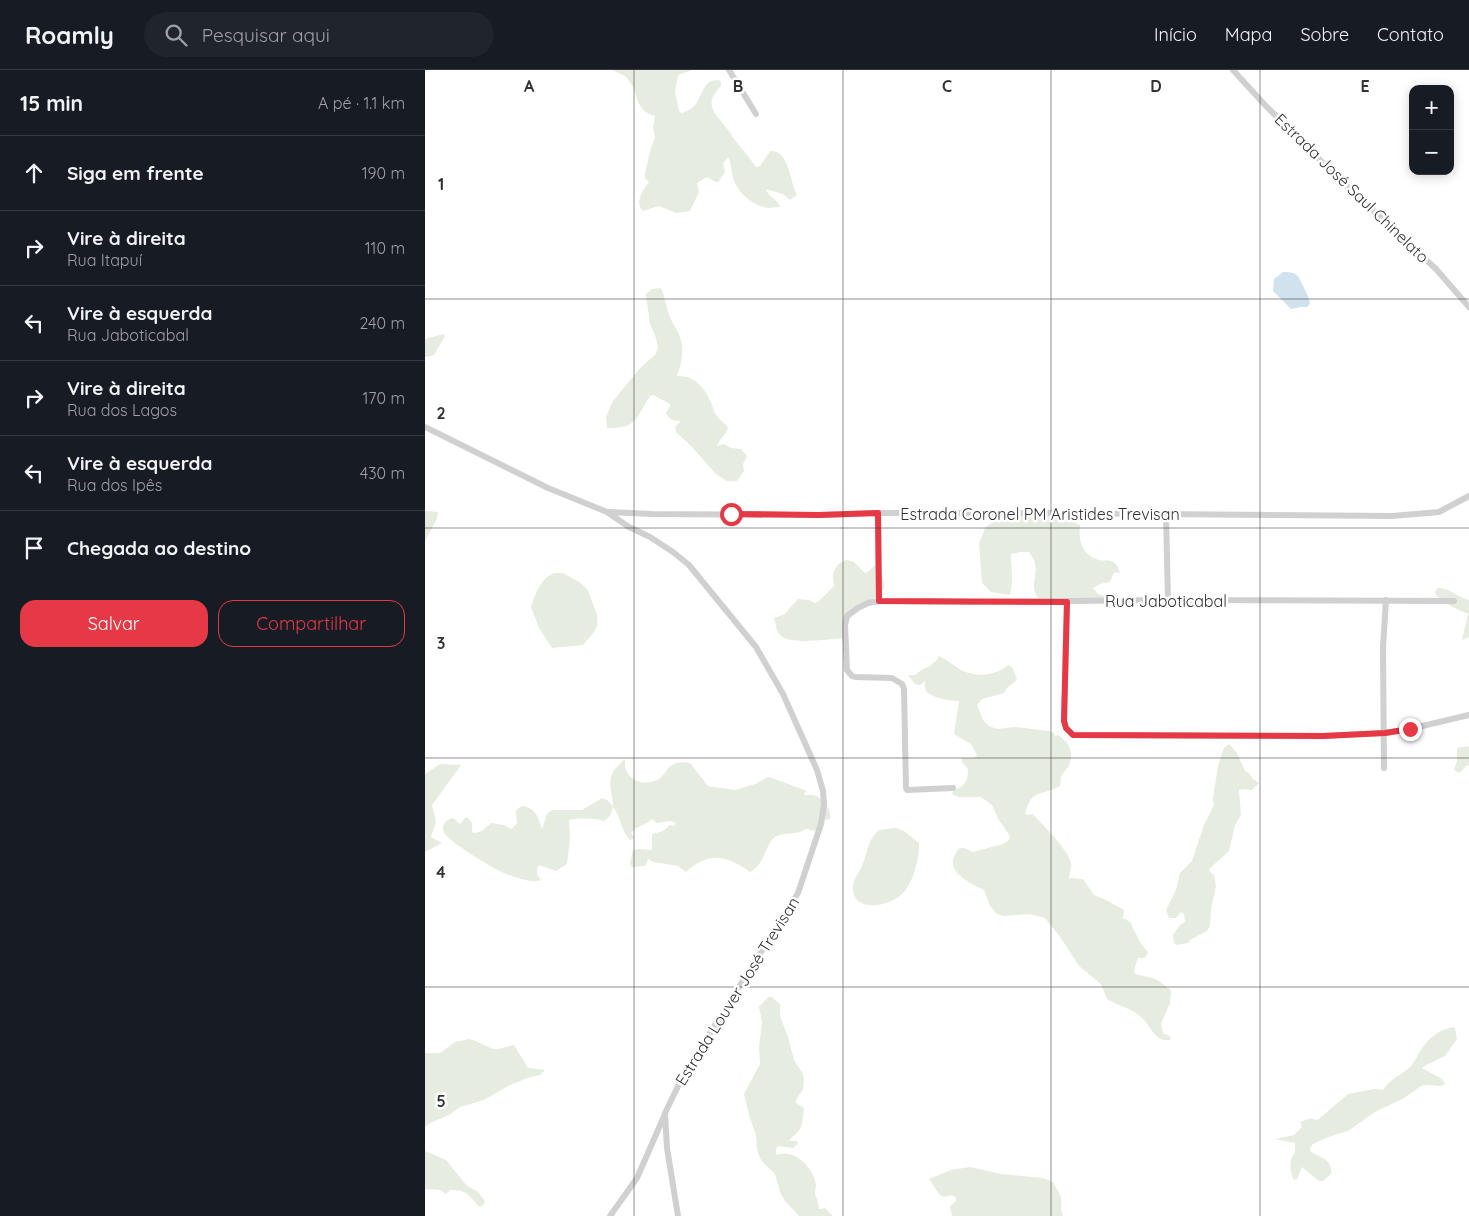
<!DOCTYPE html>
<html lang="pt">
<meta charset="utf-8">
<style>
:root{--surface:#171b24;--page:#20242c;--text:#f1f3f6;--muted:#9ea1a6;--line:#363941;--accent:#e63946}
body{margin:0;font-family:Quicksand,sans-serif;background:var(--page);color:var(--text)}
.controls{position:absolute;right:15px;top:15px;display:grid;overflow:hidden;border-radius:10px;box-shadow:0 2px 12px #0003}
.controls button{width:45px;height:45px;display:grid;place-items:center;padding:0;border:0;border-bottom:1px solid var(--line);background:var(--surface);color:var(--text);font:25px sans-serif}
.stop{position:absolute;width:15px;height:15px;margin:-11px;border:4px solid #e63946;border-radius:50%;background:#fff}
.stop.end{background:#e63946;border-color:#fff;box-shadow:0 1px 5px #0008}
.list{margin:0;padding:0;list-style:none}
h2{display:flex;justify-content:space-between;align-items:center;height:65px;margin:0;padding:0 20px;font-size:21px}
h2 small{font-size:16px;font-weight:400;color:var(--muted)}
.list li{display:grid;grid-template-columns:32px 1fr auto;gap:15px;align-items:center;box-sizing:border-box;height:75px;padding:0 20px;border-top:1px solid var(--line)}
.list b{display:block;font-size:19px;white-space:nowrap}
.list p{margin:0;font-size:16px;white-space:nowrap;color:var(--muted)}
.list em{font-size:16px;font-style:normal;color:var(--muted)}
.actions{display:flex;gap:10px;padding:15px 20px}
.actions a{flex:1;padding:11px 0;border:1px solid var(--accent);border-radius:15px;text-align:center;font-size:18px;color:var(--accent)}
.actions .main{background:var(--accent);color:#fff}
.icon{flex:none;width:28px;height:28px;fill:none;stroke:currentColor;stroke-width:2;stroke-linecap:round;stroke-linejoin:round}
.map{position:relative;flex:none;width:1044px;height:1146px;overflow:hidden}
header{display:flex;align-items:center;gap:30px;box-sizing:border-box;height:70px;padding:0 25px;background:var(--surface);border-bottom:1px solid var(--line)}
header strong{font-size:24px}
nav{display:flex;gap:28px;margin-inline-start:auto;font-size:18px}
.search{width:350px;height:45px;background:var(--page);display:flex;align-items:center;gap:12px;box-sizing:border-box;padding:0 18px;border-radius:28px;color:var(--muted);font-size:19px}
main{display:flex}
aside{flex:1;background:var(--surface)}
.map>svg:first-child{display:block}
.green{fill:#e6ecdf}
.water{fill:#cfe2ee}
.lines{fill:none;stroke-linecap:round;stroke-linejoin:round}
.minor{stroke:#d0d0d0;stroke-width:6}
.route{stroke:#e63946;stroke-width:6}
.grid{fill:none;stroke:#333;stroke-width:1;stroke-opacity:0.55}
.labels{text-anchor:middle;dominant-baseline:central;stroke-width:5;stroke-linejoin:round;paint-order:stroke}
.street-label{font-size:16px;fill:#333;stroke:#fff}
.grid-label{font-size:16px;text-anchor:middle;font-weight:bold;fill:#333;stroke:#fff;stroke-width:5;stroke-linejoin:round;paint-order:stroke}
</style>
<header>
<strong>Roamly</strong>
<div class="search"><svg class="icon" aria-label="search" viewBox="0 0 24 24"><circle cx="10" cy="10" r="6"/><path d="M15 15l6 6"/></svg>Pesquisar aqui</div>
<nav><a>Início</a><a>Mapa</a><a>Sobre</a><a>Contato</a></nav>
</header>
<main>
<aside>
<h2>15 min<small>A pé · 1.1 km</small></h2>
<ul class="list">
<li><svg class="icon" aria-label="ahead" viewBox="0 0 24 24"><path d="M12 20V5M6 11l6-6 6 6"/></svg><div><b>Siga em frente</b></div><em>190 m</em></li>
<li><svg class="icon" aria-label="right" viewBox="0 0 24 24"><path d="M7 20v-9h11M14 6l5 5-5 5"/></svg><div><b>Vire à direita</b><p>Rua Itapuí</p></div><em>110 m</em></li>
<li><svg class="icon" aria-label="left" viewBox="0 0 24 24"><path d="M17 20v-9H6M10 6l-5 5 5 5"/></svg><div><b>Vire à esquerda</b><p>Rua Jaboticabal</p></div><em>240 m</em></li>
<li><svg class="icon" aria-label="right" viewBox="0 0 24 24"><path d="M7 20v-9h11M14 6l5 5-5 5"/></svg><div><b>Vire à direita</b><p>Rua dos Lagos</p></div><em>170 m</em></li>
<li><svg class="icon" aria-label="left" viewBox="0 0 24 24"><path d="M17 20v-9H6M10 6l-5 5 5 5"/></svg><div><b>Vire à esquerda</b><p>Rua dos Ipês</p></div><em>430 m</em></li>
<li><svg class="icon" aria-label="arrive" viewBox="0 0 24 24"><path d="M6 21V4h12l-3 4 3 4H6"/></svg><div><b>Chegada ao destino</b></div></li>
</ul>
<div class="actions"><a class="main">Salvar</a><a>Compartilhar</a></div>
</aside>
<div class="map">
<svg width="1044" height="1146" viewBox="0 0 1044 1146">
<rect width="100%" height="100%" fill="#fff"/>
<!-- green -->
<path class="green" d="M188,0H267L253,5L250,22L254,41L257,43C261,41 265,40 268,37C278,29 276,9 294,10L296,12V16C290,22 285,29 287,37C289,45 296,50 300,56C304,60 306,65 309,69C317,79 324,87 331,97L335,96L345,81C364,79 365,112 372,125L365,130L358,124L341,119C342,126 353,129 355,137C351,137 346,138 343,138C328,136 314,123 309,111C306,103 307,94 303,87L298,93L300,102L293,112H291L282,107L272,113L274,122L265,141L251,143L234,136L218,141C209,133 218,120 224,112L220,108V103L226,78L230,67L228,58L230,46C208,40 215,23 202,8C198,4 192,3 188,0Z
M236,218C240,227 241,236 244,245C247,253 252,259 255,267C260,280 256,294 252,306C270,305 281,319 287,335C288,338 289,343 292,346C295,351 300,352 303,358C301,365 294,369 292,376L299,374L306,378L316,379L322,386L318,394L319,401L312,411H302L291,404L267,377L251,362L250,357L256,351C248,350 245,351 241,343L245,336V334L228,325L225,326C211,347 213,359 182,358L181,347L188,331L216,297L230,285L233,278L231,268L225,254L221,224L227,219Z
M19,264L20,266L9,285L0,287V269Z
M0,441L13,442L12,449L0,471Z
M598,443L633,444L655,455C653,471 657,485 674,490C678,491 682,490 686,491C692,493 693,498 695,503L690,502L688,504L685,512L675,514L668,518L673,524L692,530H615C600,514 620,502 604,482H595L586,484C586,501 589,508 585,525L566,522L557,513L554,474L560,458L573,448L576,449Z
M422,490L429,492L440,503L444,501L450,495L454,497C456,502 458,507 459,512C463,528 434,533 426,546C422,553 423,561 418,568C405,569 366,575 356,566C351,562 351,554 349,548L360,544L373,529L384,530L390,533L394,531L409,516C409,514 408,511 408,508C407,500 414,491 422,490Z
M129,503H138L154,512L163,520L172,545V556L169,562L158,575L127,578L114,558L106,537C111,523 114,510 129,503Z
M1012,518C1024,517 1033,528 1044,530V567L1037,570L1043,544C1032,539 1016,533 1010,523Z
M514,586C523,590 530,597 538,601C551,607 572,606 583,595L587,597L592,609C588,615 581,616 579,623L557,629L552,635L558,650L564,656L572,659L590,657L624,661L629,663L630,666L633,665C645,673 650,684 643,697C641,700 637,704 636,707C635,710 636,713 635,716C616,727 608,717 600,743L602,745L608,744C618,756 643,779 646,793C647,798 644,803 644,808L658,809L669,825L681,830L699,840L698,848L705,852L716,874L723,882L720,888H713L709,899L710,904L731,909L746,920L745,933L736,954L738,963L746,967L745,970C731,972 727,959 719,950C709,938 694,937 682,929L676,914L654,896L636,868L620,848L605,844L579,846L572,844L565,836L559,820C542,812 515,799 535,778H539L548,782L578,774L584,770L585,766L574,750L567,735L556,727H534L527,724L529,720C540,716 543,711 543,699L537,692V688H549L552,685L547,675L529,664L534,631C526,631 509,628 503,623C499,620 500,615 500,611L495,615L490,614L483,605H490C498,597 509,597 514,586Z
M804,674L812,683L820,701L824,703L828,709L834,713L827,720L817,719L814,720L816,745L810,755L804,781L784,799L785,802L789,805L791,816L786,839L785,856L782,861L765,870L763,873L751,875L749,873L748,865L755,855L760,852L759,844L756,842L751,848H744L741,840L751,820L755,803L767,791L779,755L789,735L788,729L793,696L799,678Z
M1044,676V696L1042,695L1034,703L1029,700L1032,691V678Z
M199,689L200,690C198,709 217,717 232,710C239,707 242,697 249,694C254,692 260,692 265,693L283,716L288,717L310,720L330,714L343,707L347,708L382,721L379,723L380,725C380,725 388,725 389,725C398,728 407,740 405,749L399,750L390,761L381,759C372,766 360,761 350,767C340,774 340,795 325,802C301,785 284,781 261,802L253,796L229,792L223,789L220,796L207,797L205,794L208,780L214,779L227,780V764L238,761L245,755L249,756L251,753L245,751L232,753L227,749C220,756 212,755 206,763L209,768L205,770C196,761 196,747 188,737L185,746L179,751C169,748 154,748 144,750L145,769L142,794L131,801L114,795L112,798V804L116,810C107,814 89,807 79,803C69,799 22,771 19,762C16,755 21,749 28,748L35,754L40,748H43L47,753V762L49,763L57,761L66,753L79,755L86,759L92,754L91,740L97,736C111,738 113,747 117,759L122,744L127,740H157L177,728L182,730L188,736C188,726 182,712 188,702C190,698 196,694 199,689Z
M15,694L36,695L7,735L11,752L6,767L17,773L0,782V704Z
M471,758L479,761L494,773C495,787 488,814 477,824C464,837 425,844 428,815C429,808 435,801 438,794C443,780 442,771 454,760Z
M343,927H347L355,934V946L363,967L369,990L378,1004L379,1010L378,1019L370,1032L379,1038C378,1045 378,1053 375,1059C372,1064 367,1066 364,1071H372L373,1074L368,1078L353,1076L351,1079V1083L352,1085C370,1078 389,1099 391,1115C391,1118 390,1121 390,1123C391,1129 394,1133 394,1139L400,1138L408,1146H374L360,1131L355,1122L350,1104L336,1090L332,1080L331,1065L325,1048L319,1024L335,994L334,977L337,952L334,937Z
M1028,957L1030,958L1032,969L1020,986L1001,995L997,998L1017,1009L1020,1014L1016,1016L1002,1015L996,1016L979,1028L950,1042L923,1061L903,1067L888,1074L885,1078V1081C895,1088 908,1089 906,1104L898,1111H894L877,1097L872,1109L869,1110C865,1102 863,1090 870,1083V1073L850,1069L869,1065L877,1057L875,1052L887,1048L890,1050L894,1049L923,1024L950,1019L958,1020C964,1009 977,1005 986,996C989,993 992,987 994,983C1002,969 1013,960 1028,957Z
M44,969C54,971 66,981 74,979C79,978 84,976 89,975L103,998L120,1000L115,1005L102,1008L83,1016L59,1030L35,1037L24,1045L5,1053L0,1057V983H15L30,972Z
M0,1081L21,1090L42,1116L52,1121L60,1131L59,1134L55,1137L53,1136C44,1124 41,1120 25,1120L21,1124L15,1120L0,1119Z
M545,1097L576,1104L618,1108L628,1112L636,1127V1140L638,1146H527L525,1136L531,1131V1128L527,1125L519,1127L514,1124L504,1109L526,1100Z"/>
<!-- water -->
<path class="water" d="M858,202C874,202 873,206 879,218C882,224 884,227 885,234L882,237H876L866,239L848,221L849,209Z"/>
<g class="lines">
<!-- minor -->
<path class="minor" d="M304,0L331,44
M808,0L839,34L909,104L1011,199L1044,237
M0,357L123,418L182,442L204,457L225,467L248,482L264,495L331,577L358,624L392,700L398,721L399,734L396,754L373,823L258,1006L240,1043L242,1078L253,1146
M183,442L227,444L394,445L453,443H620L967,446L1014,442L1044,426
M453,443L454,531
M741,445L743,530
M642,532L639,651L641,658L648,665L818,666H899L960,663L985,659L1044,645
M959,698L958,577L961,530
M528,718L482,720L481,718L479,619L477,614L467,608L430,607L427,606L422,600L420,555L422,546L433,538L443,533L454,531L544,532L743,530L1029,531
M185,1146L212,1108L240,1044"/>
</g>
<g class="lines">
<!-- route -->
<path class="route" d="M306,444L394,445L453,443L454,531L642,532L639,651L641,658L648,665L898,666L960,663L985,659"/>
</g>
<!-- grid -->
<path class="grid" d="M209,0V1146M418,0V1146M626,0V1146M835,0V1146M0,229H1044M0,458H1044M0,688H1044M0,917H1044"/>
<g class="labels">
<!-- street labels -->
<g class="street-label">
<text transform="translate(927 118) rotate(44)">Estrada José Saul Chinelato</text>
<text x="615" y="444">Estrada Coronel PM Aristides Trevisan</text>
<text x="741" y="531">Rua Jaboticabal</text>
<text transform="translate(312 921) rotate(-58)">Estrada Louver José Trevisan</text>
</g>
</g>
<g class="grid-label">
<text x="104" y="22">A</text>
<text x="313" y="22">B</text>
<text x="522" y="22">C</text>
<text x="731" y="22">D</text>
<text x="940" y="22">E</text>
<text x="16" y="120">1</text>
<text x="16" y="349">2</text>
<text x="16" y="579">3</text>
<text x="16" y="808">4</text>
<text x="16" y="1037">5</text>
</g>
</svg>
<div class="controls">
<button>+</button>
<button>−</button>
</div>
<div class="stop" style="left:306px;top:444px"></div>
<div class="stop end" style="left:985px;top:659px"></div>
</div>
</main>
